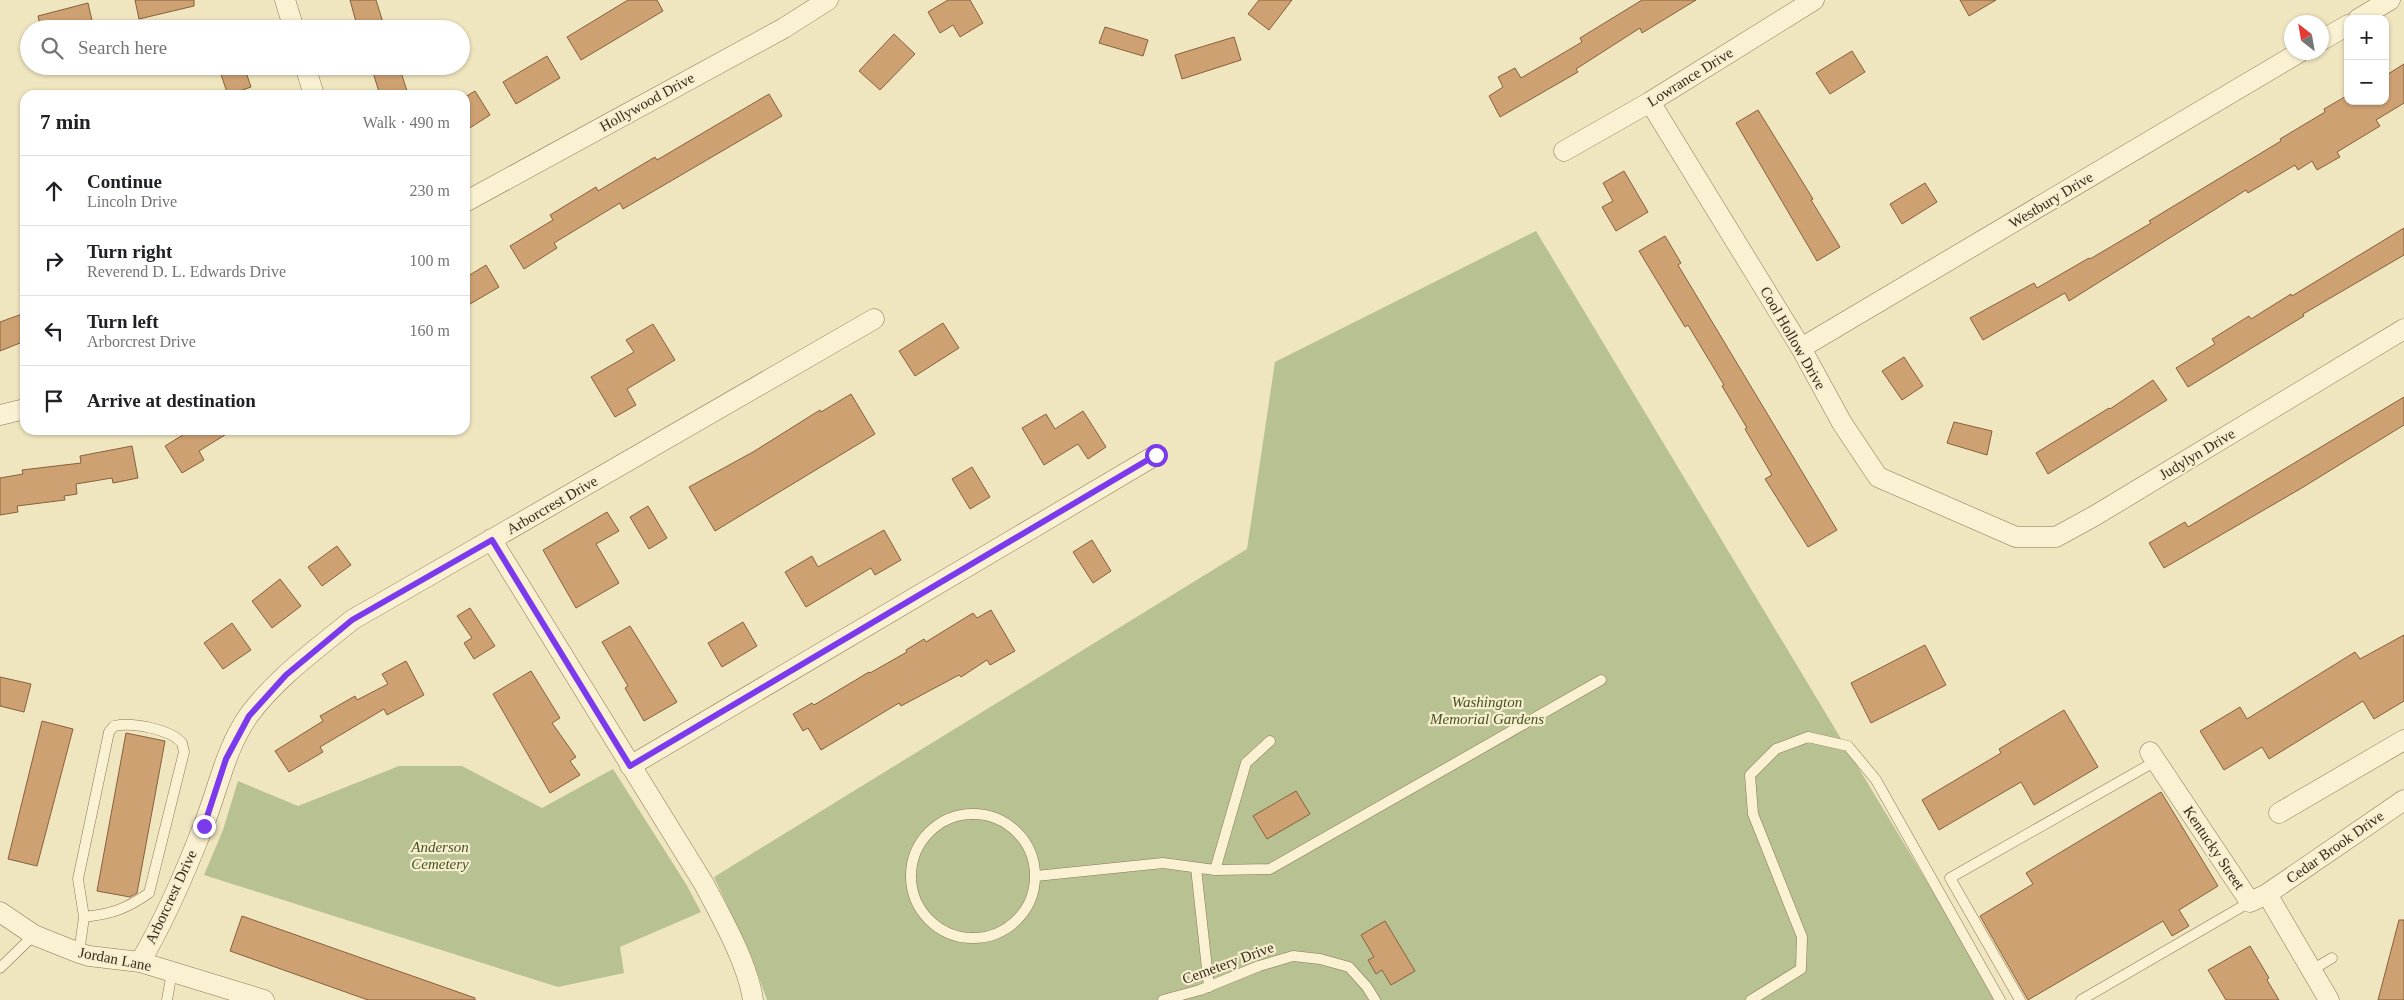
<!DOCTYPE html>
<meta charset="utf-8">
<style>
:root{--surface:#fff;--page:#f6f6f6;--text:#202124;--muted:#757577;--line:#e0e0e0}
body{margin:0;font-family:"Times New Roman",serif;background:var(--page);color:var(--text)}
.controls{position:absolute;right:15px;top:15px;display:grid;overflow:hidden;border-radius:10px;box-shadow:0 1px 4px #0004}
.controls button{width:45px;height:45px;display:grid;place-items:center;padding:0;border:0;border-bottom:1px solid var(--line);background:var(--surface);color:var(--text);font:25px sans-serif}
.compass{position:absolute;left:2284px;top:15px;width:45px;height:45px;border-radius:50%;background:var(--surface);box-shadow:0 1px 4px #0004;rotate:329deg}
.stop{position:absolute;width:15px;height:15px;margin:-11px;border:4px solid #7c3aed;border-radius:50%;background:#fff}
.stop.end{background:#7c3aed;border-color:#fff;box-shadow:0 1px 5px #0008}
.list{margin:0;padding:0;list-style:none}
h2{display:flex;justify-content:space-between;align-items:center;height:65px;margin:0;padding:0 20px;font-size:21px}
h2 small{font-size:16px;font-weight:400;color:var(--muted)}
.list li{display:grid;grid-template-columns:32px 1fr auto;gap:15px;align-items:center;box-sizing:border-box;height:70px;padding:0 20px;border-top:1px solid var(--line)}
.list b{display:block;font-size:19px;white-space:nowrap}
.list p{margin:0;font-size:16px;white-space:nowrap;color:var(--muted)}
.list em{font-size:16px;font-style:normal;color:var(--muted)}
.icon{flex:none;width:28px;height:28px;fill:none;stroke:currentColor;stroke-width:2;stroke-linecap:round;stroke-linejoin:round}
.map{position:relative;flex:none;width:2404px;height:1000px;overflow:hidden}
.search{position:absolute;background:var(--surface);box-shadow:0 1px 4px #0004;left:20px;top:20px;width:450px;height:55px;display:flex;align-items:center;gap:12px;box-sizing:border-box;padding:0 18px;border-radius:28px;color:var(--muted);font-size:19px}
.panel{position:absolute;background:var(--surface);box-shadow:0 1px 4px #0004;left:20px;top:90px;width:450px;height:345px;border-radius:15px}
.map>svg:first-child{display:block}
.cemetery{fill:#b7c192}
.building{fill:#cea173;stroke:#87603c}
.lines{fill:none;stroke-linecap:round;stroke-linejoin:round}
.service-casing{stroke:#887557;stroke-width:11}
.minor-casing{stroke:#887557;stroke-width:21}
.service{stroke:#faf1d2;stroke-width:10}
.minor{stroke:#faf1d2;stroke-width:20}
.route{stroke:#7c3aed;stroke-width:6}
.labels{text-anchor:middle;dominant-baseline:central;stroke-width:4.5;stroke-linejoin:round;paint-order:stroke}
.street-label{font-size:15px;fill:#372b1c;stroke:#f6eece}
.park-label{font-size:15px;font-style:italic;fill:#435422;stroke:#f6eece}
</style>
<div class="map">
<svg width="2404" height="1000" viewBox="0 0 2404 1000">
<rect width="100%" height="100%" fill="#efe5bf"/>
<!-- cemetery -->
<path class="cemetery" d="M1536,231L1998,1000H767L751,956L714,877L1247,549L1275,362Z
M399,766H462L542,808L613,769L686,884L701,912L620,947L624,973L558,987L204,875L223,830L238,781L298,806Z"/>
<!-- building -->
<path class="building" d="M135,0H194V6L139,19Z
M350,0H376L385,29H358Z
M628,0H657L663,11L581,60L567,37Z
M948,0H970L983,23L960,37L953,25L940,33L928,12Z
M1259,0H1292L1269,30L1248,14Z
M1642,0H1696L1642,33L1640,28L1576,69L1578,72L1500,117L1489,96L1503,87L1498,77L1515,68L1521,78L1582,42L1580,38Z
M1960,0H1996L1969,16Z
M88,3L94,29H41L38,16Z
M1105,27L1148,40L1143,56L1099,43Z
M894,34L915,54L880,90L859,71Z
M1234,37L1241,60L1182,79L1175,55Z
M1852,51L1865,72L1830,94L1816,73Z
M547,56L560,78L516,104L503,82Z
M2404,64V103L2376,120L2380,126L2337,152L2340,157L2317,170L2312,161L2298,170L2295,165L2248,193L2246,190L2069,301L2065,293L1983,340L1970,318L2034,283L2037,288L2089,258L2090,259L2151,223L2149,221L2281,141L2280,139L2325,112L2324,109L2348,95V101H2385V76Z
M218,66H244L251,87L228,95Z
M371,66H399L407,91L396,95H380Z
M475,91L490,115L465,131V97Z
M769,94L782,116L623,209L620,203L554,243L557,248L524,269L510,246L553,220L550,215L596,187L598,191L655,157L657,160Z
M1758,110L1813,199L1811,200L1840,247L1817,261L1736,123Z
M1624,171L1648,212L1616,231L1602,207L1613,201L1603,183Z
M1925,183L1937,202L1902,224L1890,204Z
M2404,228V255L2303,314L2304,316L2188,387L2176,368L2215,344L2212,339L2249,316L2251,319L2291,294L2292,296Z
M1665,236L1681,263L1678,265L1837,530L1808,547L1765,479L1772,475L1745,429L1747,428L1722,386L1724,385L1688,325L1685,327L1639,251Z
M486,265L499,287L465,307V278Z
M25,313V341L0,351V322Z
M943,323L959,348L915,376L899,351Z
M653,324L675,360L627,389L636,405L615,417L591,377L634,352L626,340Z
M1904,357L1923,386L1902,400L1882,371Z
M2153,380L2167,400L2048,474L2036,453L2109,408L2110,409Z
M851,394L875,434L715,531L689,487L753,452L820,410L821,412Z
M2404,397V425L2300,489L2164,568L2149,543L2185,522L2188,527Z
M1083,411L1106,447L1088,459L1078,444L1044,465L1022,428L1046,414L1055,429Z
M1954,422L1992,431L1987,455L1947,443Z
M191,430H233L199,451L204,460L182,473L165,446Z
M132,446L138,478L113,483L112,478L76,484L77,494L64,496L65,500L17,506L18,512L0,515V478L23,474L22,470L81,463L80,456Z
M972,467L990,497L970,509L952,479Z
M648,506L667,538L649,549L630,517Z
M607,512L619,531L596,544L619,583L576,608L543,550Z
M884,530L901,560L875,575L871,568L806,607L785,572L812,556L818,567Z
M1092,540L1111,571L1093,583L1073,552Z
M337,546L351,565L322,586L308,567Z
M280,579L301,606L272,628L252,601Z
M470,608L495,646L474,659L464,643L472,638L457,616Z
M991,610L1015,651L990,665L987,660L961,677L959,675L901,706L899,703L821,750L808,728L803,731L793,714L812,703L814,705L869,672L870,673L907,652L906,650L924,639L926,642L973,613L977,618Z
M743,622L757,646L722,667L708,643Z
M232,623L251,650L223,669L204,643Z
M630,626L677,702L644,721L625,688L628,686L602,642Z
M2404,635V701L2374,719L2363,701L2269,759L2262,747L2224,770L2200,731L2240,707L2247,719L2355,652L2360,659Z
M1925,645L1946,685L1871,723L1851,683Z
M406,661L424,695L387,715L384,709L320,747L323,752L289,772L275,751L323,721L320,716L355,696L357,700L388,684L382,674Z
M531,671L560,718L552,723L576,757L570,761L580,775L550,793L493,694Z
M0,677L31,684L24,712L0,706Z
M2064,710L2098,767L2034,805L2021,782L1939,830L1922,800L2001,753L1999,749Z
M42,721L73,729L37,866L8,859Z
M126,733L165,741L137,893L130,897L97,891Z
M1296,791L1310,814L1267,839L1253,816Z
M2161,792L2218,886L2179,910L2189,926L2172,936L2163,921L2028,1000L1980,916L2033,884L2026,873Z
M242,916L475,998V1000H368L230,951Z
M2399,920H2404V1000H2378Z
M1385,921L1415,971L1391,985L1382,970L1376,974L1368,960L1374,957L1361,935Z
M2250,946L2269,978L2267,980L2279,1000H2226L2208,970Z"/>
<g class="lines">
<!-- service casing -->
<g class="service-casing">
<path id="service" d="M911 876a62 62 0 1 1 124 0a62 62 0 1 1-124 0Z
M1196,868L1209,987
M1215,870L1246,763L1270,741
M1036,876L1163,863L1215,870L1270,869L1601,680
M79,953L84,917L78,879L109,732L114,726C132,722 170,729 182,743L184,752L149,893C126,909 112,914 84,917
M0,968L34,935
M2312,970L2332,958
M167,1000L172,972
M1163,1000L1200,990L1259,966L1293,956L1320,959L1349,967L1367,987L1375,1000
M1751,1000L1801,969L1802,937L1753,814L1750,775L1776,749L1808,737L1848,746L1876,780L2000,1000
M2020,1000L1950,878L2156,761
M2081,1000L2250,902"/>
</g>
<!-- minor casing -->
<g class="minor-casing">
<path id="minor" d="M285,0L294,29
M2358,19L2390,0
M2322,40L2348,25
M305,66L314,95
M1650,102L1801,348L1842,423L1878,477L2016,537H2056L2096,515L2404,329
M1564,151L1650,102L1814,0
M465,202L784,28L828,0
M1801,348L2300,52
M0,415L25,409
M491,539L704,884C721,916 748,964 753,1000
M2150,752L2250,902L2267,894L2329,1000
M630,766L1156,455
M2279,813L2404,740
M2267,894L2404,800
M0,912L34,935L79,953L89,956L140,962L264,1000
M140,962C165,920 185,873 203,827C218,790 225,749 249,715C277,677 317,649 352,620L874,319"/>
</g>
<!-- service -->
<use href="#service" class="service"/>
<!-- minor -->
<use href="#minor" class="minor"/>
</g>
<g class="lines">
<!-- route -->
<path class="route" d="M204,826L226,759L249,716L286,675L352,620L492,540L630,766L1156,455"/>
</g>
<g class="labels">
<!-- street labels -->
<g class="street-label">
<text transform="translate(1690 77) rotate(-32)">Lowrance Drive</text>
<text transform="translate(647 102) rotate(-29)">Hollywood Drive</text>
<text transform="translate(2051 200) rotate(-31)">Westbury Drive</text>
<text transform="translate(1793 338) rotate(60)">Cool Hollow Drive</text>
<text transform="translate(2197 454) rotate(-31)">Judylyn Drive</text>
<text transform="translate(552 505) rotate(-30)">Arborcrest Drive</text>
<text transform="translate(2335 847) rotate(-35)">Cedar Brook Drive</text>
<text transform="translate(2214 848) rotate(56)">Kentucky Street</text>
<text transform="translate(171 897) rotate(-65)">Arborcrest Drive</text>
<text transform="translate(115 959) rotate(11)">Jordan Lane</text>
<text transform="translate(1228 963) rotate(-20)">Cemetery Drive</text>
</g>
<!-- park labels -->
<g class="park-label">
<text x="1487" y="702">Washington<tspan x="1487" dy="17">Memorial Gardens</tspan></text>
<text x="440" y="847">Anderson<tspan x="440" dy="17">Cemetery</tspan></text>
</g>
</g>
</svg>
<div class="controls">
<button>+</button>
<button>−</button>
</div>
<svg class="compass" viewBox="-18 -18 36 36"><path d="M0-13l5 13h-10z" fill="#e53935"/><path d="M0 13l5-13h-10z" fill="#757577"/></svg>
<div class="stop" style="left:1156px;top:455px"></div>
<div class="stop end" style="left:204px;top:826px"></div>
<div class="search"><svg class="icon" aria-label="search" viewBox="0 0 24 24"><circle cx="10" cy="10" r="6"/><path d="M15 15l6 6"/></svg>Search here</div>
<section class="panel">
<h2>7 min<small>Walk · 490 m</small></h2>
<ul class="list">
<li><svg class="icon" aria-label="ahead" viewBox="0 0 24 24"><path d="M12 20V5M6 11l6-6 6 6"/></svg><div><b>Continue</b><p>Lincoln Drive</p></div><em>230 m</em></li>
<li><svg class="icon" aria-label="right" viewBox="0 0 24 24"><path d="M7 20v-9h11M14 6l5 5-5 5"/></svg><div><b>Turn right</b><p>Reverend D. L. Edwards Drive</p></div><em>100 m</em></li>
<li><svg class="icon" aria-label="left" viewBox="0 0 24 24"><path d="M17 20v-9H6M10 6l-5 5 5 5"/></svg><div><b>Turn left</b><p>Arborcrest Drive</p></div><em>160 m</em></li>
<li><svg class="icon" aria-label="arrive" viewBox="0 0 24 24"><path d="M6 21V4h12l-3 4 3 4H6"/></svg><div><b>Arrive at destination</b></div></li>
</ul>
</section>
</div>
